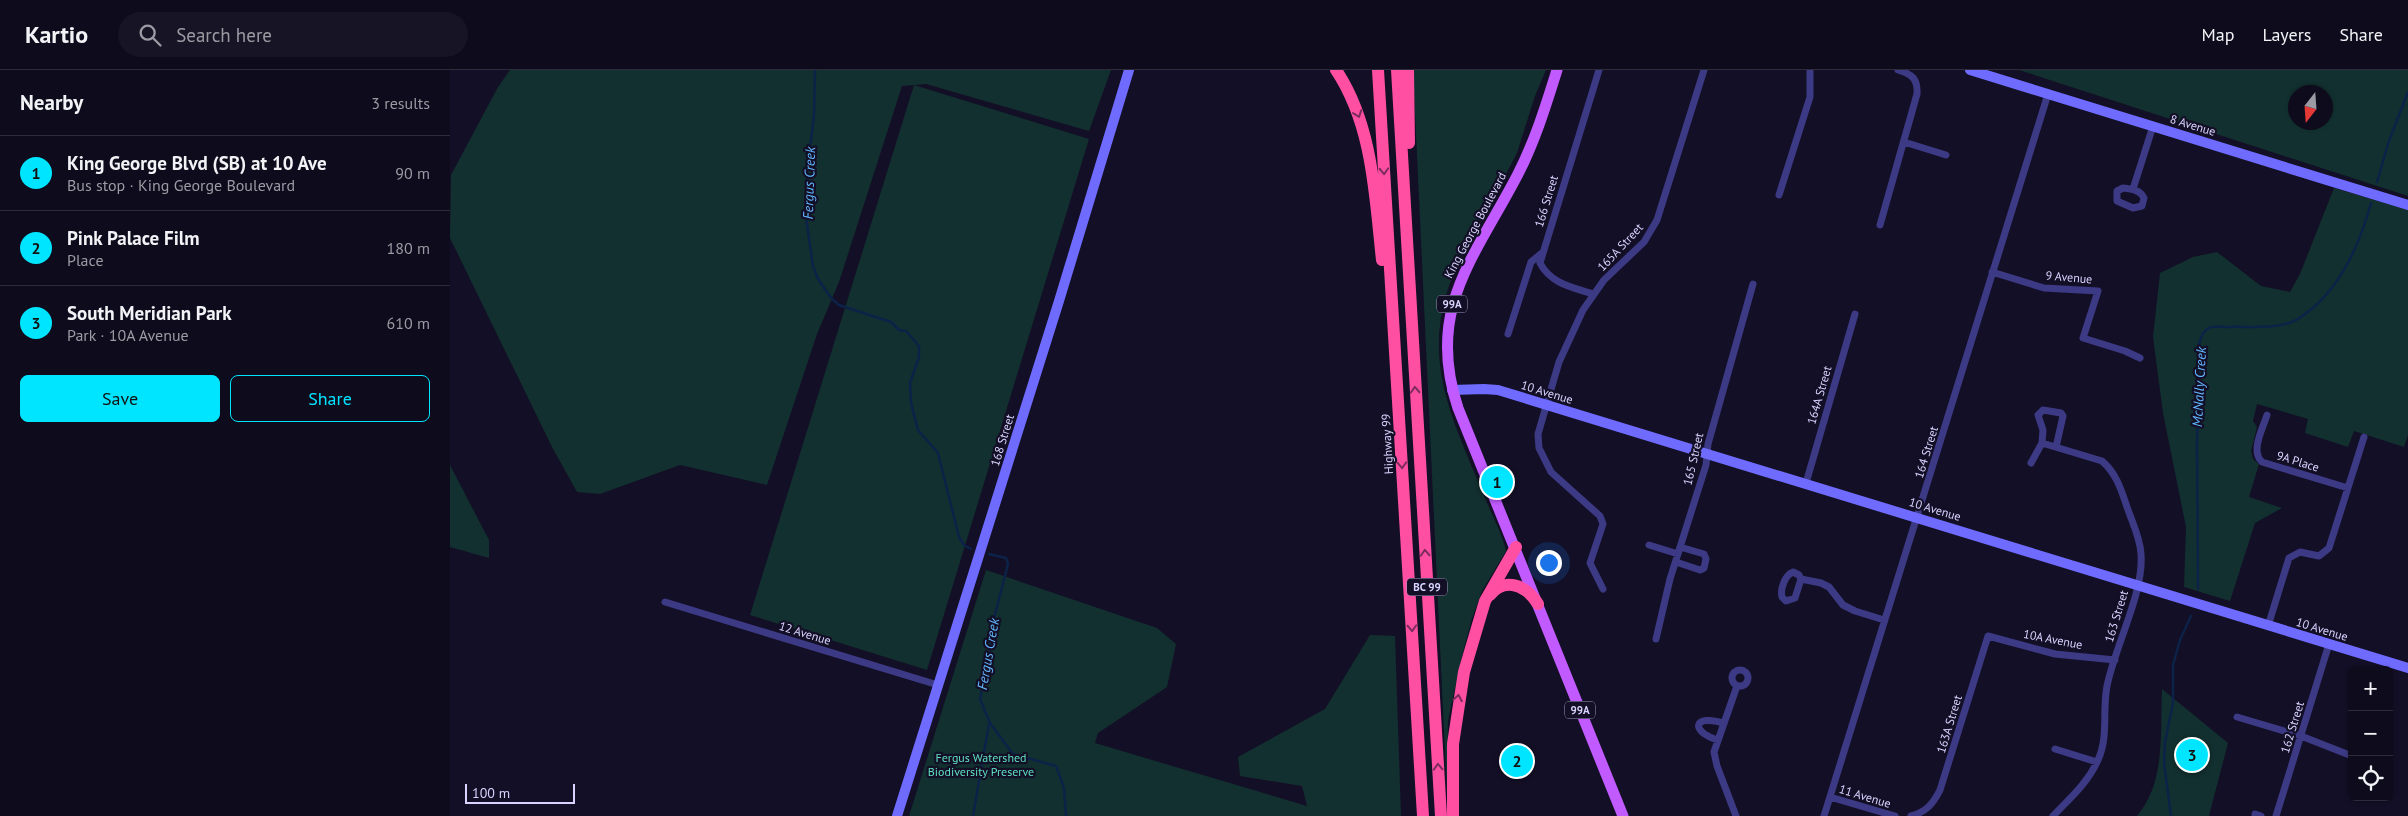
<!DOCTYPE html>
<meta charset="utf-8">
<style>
:root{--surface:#0e0b1c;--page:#171425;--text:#f1f3f6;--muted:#9b9ba3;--line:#2e2b3b;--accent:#00e5ff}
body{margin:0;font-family:"PT Sans",sans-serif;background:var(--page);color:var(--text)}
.controls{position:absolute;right:15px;bottom:15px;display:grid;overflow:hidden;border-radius:8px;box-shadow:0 1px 4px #0004}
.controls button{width:45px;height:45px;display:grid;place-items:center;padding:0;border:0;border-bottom:1px solid var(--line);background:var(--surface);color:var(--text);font:25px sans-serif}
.compass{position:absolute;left:1838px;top:15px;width:45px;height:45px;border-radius:50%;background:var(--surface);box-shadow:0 1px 4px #0004;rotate:197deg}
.scale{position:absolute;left:15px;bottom:12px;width:110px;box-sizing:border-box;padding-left:5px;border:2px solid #d9d4ff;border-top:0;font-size:14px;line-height:18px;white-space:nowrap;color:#d9d4ff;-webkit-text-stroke:4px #130f26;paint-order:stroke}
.you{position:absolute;left:1098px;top:492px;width:18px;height:18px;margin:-12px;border:4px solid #fff;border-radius:50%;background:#1a73e8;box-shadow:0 0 0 8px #1a73e833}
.badge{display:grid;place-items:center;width:32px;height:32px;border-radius:50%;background:var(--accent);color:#111;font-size:16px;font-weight:700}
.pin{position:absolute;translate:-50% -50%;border:2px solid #fff;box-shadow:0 1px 5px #0006}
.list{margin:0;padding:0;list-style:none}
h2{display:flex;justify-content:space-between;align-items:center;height:65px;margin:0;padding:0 20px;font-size:21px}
h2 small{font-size:16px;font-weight:400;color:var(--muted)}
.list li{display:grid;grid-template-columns:32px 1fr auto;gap:15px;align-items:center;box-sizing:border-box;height:75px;padding:0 20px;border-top:1px solid var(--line)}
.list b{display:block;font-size:19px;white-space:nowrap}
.list p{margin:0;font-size:16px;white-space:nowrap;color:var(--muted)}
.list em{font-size:16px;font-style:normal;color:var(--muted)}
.actions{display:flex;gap:10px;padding:15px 20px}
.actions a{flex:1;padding:11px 0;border:1px solid var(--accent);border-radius:8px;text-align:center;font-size:18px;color:var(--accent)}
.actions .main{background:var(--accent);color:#111}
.icon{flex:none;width:28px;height:28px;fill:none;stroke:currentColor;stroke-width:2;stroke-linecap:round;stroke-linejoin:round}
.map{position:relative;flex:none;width:1958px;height:746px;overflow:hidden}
header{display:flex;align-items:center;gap:30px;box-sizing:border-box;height:70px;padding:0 25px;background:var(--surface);border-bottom:1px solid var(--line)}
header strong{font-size:24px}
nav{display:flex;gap:28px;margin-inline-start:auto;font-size:18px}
.search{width:350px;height:45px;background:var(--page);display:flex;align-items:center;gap:12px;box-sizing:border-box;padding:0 18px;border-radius:28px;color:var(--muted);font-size:19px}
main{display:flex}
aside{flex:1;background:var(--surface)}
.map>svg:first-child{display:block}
.green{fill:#12302f;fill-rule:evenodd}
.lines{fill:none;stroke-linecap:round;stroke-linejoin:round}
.stream{stroke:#0c2248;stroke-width:2.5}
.street{stroke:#3d3a85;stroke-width:7}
.secondary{stroke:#6f6bff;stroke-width:10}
.primary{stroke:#c25bff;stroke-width:11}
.highway{stroke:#ff4fa3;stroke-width:12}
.oneway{stroke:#7d2c5e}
.labels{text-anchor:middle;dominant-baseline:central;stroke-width:4.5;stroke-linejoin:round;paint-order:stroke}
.shield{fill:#130f26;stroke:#9e99be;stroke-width:1}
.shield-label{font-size:11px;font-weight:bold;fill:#d9d4ff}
.street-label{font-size:12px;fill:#d9d4ff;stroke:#130f26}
.park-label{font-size:12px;fill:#5fe0c0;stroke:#130f26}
.water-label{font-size:14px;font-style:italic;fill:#62b6ff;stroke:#130f26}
</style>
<header>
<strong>Kartio</strong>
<div class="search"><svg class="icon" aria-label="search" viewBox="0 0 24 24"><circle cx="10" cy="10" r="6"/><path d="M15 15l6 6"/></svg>Search here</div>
<nav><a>Map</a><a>Layers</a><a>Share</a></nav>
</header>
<main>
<aside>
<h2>Nearby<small>3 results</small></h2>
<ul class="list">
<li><span class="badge">1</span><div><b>King George Blvd (SB) at 10 Ave</b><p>Bus stop · King George Boulevard</p></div><em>90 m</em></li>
<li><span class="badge">2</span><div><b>Pink Palace Film</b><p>Place</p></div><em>180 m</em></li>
<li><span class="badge">3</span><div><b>South Meridian Park</b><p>Park · 10A Avenue</p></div><em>610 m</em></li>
</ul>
<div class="actions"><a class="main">Save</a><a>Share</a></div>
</aside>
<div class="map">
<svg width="1958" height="746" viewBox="0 0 1958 746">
<rect width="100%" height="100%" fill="#130f26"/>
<!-- green -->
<path class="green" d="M60,0H661L639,61L476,14L452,16L389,212L367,264L317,415L230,395L150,424L127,422L102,377L0,168L1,105L48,17Z
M963,0H1096L1085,26L1067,83L1003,205C969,291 1003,349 1035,428C1042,445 1052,463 1056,481L1032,521L1022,548L1011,590L998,651L997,725Z
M1569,0H1958V126ZM1846,22H1876V52H1846Z
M464,15L639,69L477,600L300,545Z
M1884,118L1958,140V365L1954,377L1904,361L1898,377L1855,363L1858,349L1807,334L1803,351L1807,357L1801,381L1803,389L1809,394L1799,427L1832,438L1805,453L1780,531L1734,517L1736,457L1713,343L1703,267L1710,203L1743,187L1767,182L1811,216L1840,222L1850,204Z
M0,395L39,470V488L0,477Z
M536,500L707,558L726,574L717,617L648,663L645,673L857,736L852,716L790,706L788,687L875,639L920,565L945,566L951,746H459Z
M1712,619L1778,673L1759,746H1687C1716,712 1710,662 1712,619Z"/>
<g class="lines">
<!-- stream -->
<path class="stream" d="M365,0L364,45L357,103L356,147L363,196L368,209L381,228L389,235L441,252L449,260L456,261L469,276V287L460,313L461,333L468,360L488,383L509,467L514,475L521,479
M1927,112L1939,71L1958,22
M539,484L556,488L558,494L542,556L541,576L530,629L540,653L563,684L606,696L614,718L616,746
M1748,519L1747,373L1749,274C1751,268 1752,262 1759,258C1764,255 1772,257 1778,257C1798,256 1827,260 1846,250C1887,226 1909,177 1921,133
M523,746L539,654
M1721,746L1714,693L1715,672L1723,633V595L1730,570L1741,546"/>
<!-- street -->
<path class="street" d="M1454,72L1496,85
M1673,118C1682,119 1690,120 1694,128L1692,136L1683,138L1667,131V121Z
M1683,119L1703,56
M1329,125L1360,27V0
M1430,155L1467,24C1468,9 1462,4 1448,0
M1542,202L1594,218L1648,221L1633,268L1675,281L1690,288
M1143,224C1122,217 1101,214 1090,193L1149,0
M1058,264L1081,192L1092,183
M1817,345C1813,358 1800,381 1812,392L1898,418
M1592,373L1652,391C1666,403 1671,419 1677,437C1682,452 1690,467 1691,484C1694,523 1665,576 1657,616C1652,641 1659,666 1648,690C1638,713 1619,729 1603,746
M1581,393L1592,373L1593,360L1588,345L1593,340L1611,343L1613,346L1606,377
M1356,413L1405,244
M1199,475L1228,484
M1226,492L1250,500L1254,498L1256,489L1254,484L1230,477
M1343,502L1349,505L1351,509L1345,528L1336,531L1332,527C1330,519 1335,505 1343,502Z
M1351,509L1371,513L1379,517L1393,535L1405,541L1434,550
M1153,519L1140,493L1153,454L1150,446L1101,402L1089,378L1088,364L1109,292L1133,240L1154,210L1194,172L1207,150L1254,0
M215,532L488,615
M1818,556L1839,488L1850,482L1869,486L1879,478L1914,367
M1206,569L1220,509L1256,395L1258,374L1303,214
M1282 608a8 8 0 1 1 16 0a8 8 0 1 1-16 0Z
M1787,647L1851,666L1902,686
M1268,670C1239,661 1244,644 1273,653
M1605,679L1647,692
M1380,727L1445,746
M1805,744L1811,746
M1286,746L1267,696L1264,682L1287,616
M1374,746L1598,24
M1461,746C1476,742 1483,734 1490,720L1538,566L1605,584L1665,590
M1826,746L1879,574"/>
<!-- secondary -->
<path class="secondary" d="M1520,0L1958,135
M1002,320L1034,319L1048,320L1958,598
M447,746L609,231L679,0"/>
<!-- primary -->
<path class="primary" d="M1107,0C1096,35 1085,71 1068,104C1025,187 975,239 1008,338L1173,746"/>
<!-- highway -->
<path class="highway" d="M886,0C923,55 925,127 932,190
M928,0L973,746
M947,0L991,746
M958,0L959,73
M1040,525C1055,506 1077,516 1088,534
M1003,746V674L1014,602L1035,531L1066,477"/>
</g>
<!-- one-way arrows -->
<defs><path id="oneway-chevron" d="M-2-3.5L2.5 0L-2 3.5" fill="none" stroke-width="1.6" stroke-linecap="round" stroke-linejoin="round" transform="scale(1.25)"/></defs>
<g class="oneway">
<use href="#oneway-chevron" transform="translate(908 44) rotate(70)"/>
<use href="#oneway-chevron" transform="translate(934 101) rotate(87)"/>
<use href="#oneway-chevron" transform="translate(965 320) rotate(-93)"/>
<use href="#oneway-chevron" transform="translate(952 395) rotate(87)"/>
<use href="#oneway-chevron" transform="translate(975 483) rotate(-93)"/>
<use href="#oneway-chevron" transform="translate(962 558) rotate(87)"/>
<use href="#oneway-chevron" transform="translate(1008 628) rotate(-80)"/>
<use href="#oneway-chevron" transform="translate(988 697) rotate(-93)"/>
</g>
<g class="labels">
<!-- shield labels -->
<g class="shield">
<rect x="987" y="225.5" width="30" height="17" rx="4"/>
<rect x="957" y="508.5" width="40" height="17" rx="4"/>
<rect x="1115" y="631.5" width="30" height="17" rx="4"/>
</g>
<g class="shield-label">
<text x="1002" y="234">99A</text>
<text x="977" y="517">BC 99</text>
<text x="1130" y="640">99A</text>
</g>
<!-- street labels -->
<g class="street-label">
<text transform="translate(1743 55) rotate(17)">8 Avenue</text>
<text transform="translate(1096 131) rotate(-73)">166 Street</text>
<text transform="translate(1025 155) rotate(-62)">King George Boulevard</text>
<text transform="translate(1170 177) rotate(-47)">165A Street</text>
<text transform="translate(1619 207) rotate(5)">9 Avenue</text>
<text transform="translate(1097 322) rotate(17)">10 Avenue</text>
<text transform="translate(1369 325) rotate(-74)">164A Street</text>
<text transform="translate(552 370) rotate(-73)">168 Street</text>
<text transform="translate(937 374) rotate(-93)">Highway 99</text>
<text transform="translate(1476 382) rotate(-73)">164 Street</text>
<text transform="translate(1243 389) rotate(-77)">165 Street</text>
<text transform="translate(1848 391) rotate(17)">9A Place</text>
<text transform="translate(1485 439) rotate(17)">10 Avenue</text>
<text transform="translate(1666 546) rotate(-73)">163 Street</text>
<text transform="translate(1872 559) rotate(17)">10 Avenue</text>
<text transform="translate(355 563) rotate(17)">12 Avenue</text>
<text transform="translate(1603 569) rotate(11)">10A Avenue</text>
<text transform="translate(1499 654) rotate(-73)">163A Street</text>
<text transform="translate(1842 657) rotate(-73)">162 Street</text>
<text transform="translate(1415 726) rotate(17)">11 Avenue</text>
</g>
<!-- park labels -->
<g class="park-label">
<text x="531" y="687">Fergus Watershed<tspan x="531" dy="14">Biodiversity Preserve</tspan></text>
</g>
<!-- water labels -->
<g class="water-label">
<text transform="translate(359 113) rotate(-88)">Fergus Creek</text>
<text transform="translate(1749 317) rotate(-87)">McNally Creek</text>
<text transform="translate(538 584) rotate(-80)">Fergus Creek</text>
</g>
</g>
</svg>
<div class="controls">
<button>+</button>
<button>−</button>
<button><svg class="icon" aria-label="locate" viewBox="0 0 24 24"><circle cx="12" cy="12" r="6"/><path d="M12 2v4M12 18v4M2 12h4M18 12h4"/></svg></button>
</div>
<svg class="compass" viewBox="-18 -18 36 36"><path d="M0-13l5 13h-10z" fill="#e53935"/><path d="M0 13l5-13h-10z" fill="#9b9ba3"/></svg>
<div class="scale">100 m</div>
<div class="you"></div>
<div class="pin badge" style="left:1047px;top:412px">1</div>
<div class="pin badge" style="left:1067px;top:691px">2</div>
<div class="pin badge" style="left:1742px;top:685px">3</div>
</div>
</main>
